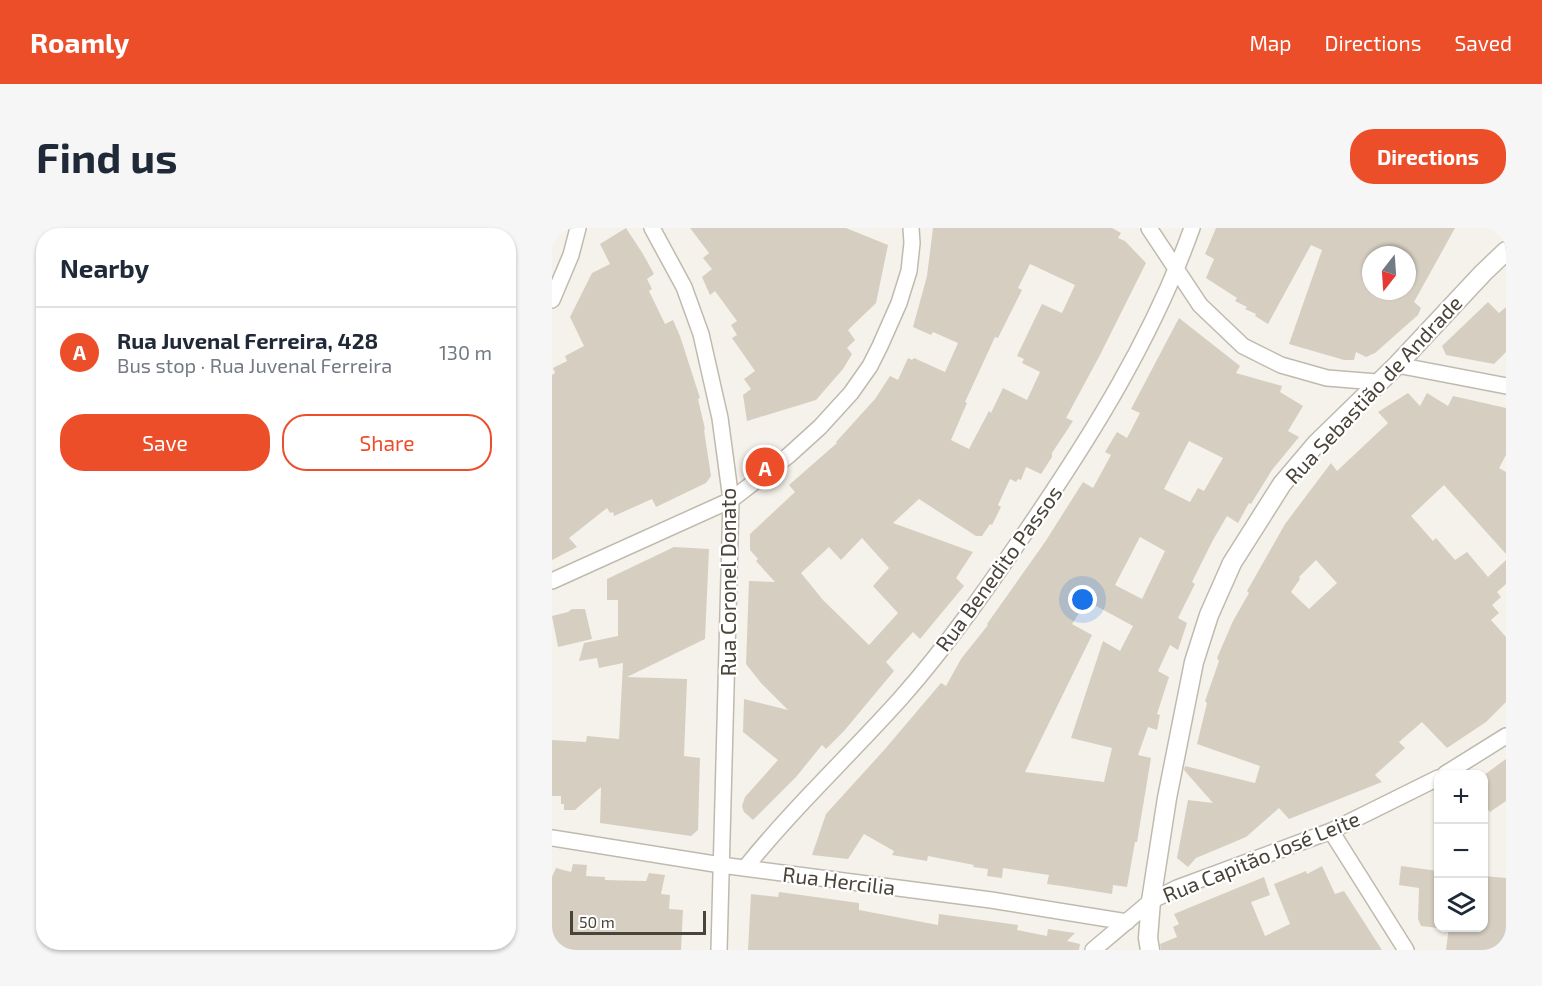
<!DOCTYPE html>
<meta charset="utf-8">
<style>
:root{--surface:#fff;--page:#f6f6f7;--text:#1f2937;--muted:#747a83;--line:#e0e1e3;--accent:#ed4e2a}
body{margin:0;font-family:"Exo 2",sans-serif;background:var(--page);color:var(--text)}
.controls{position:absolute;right:18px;bottom:18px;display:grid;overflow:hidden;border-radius:12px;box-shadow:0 2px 4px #0004}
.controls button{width:54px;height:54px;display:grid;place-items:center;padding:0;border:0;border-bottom:2px solid var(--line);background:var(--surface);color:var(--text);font:30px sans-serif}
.compass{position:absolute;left:810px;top:18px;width:54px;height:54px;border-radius:50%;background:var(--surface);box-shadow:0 2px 4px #0004;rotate:197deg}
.scale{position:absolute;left:18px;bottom:15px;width:136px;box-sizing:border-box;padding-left:6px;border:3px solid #494339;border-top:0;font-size:16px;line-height:21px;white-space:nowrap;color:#494339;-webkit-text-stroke:4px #fff;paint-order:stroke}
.you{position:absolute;left:531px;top:372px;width:21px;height:21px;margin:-15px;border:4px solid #fff;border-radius:50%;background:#1a73e8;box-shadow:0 0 0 9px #1a73e833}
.badge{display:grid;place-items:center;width:39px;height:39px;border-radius:50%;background:var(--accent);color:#fff;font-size:20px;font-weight:700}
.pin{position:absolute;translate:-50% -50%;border:3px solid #fff;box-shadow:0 2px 6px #0006}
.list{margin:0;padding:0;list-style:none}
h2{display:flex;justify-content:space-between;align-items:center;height:78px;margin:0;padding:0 24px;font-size:26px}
h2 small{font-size:20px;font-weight:400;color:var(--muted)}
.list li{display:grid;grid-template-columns:39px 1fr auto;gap:18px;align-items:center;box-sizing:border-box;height:90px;padding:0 24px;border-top:2px solid var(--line)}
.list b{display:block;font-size:22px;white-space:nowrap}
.list p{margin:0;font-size:20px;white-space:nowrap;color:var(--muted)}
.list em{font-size:20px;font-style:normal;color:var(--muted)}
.actions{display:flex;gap:12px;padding:18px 24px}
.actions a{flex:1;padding:14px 0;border:2px solid var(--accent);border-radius:24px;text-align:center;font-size:21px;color:var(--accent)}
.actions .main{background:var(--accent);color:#fff}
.icon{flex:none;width:33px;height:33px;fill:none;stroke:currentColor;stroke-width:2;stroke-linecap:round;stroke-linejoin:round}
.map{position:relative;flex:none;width:954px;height:722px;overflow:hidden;border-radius:24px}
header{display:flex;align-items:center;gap:36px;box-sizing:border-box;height:84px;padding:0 30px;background:var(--accent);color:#fff}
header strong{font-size:28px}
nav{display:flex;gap:33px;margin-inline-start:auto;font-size:21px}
.intro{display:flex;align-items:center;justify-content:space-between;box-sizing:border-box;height:144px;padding:0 36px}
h1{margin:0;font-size:42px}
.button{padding:15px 27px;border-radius:24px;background:var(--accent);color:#fff;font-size:21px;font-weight:700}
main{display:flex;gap:36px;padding:0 36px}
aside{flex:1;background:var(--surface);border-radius:24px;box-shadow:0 2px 4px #0004}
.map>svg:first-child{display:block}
.building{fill:#d6cec1;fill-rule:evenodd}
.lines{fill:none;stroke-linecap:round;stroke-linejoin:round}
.minor-casing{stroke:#c0baae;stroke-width:18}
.tertiary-casing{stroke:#c0baae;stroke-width:21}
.minor{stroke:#fff;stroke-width:15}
.tertiary{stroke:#fff;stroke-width:18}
.labels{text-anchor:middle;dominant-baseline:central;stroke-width:4.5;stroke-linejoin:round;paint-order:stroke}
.street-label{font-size:21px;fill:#494339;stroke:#fff}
</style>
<header>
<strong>Roamly</strong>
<nav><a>Map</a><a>Directions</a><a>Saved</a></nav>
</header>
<div class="intro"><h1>Find us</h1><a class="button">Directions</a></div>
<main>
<aside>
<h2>Nearby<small></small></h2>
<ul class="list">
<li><span class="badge">A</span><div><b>Rua Juvenal Ferreira, 428</b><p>Bus stop · Rua Juvenal Ferreira</p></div><em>130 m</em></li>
</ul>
<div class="actions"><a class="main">Save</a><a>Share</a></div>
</aside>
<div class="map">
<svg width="954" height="722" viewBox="0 0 954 722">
<rect width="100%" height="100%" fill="#f5f2eb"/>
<!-- building -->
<path class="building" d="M74,0L91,26L102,46L95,51L100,61L97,63L113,96L121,92L128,108L148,170L146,171L153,201L152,202L159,248L154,255L104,279L100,271L62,288L61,284L58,285L55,280L17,310L25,319L0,332V147L3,145L1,140L15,133L13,128L32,118L18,89L40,45L58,36L48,16Z
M138,0H294L336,17L324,75L296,102L303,112L295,120L300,126L291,141L264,172L195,193L191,167L199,161L192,151L203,143L180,110L185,107L179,97L185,93L163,63L158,67L150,49L160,41L151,30L157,25Z
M381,0H560L569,5L566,10L573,13L594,35L548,127L514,190L521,193L500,225V229L489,246L474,239L469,252L466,251L464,254L458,251L446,277L449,279L440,297L438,296L430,308H424L367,271L341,295L421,324L404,350L412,358L368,411L361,404L334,434L342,443L292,503L274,521L270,517L244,549L201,592L192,584L190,578L193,569L226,532L191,504L192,471L236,482L209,455L194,436L197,353L223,354L204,333L206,331L198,322V306L243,264L237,257L285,215L284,214L323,171L338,148L346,152L356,130L360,132L362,130L393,144L406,115L381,104L379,107L361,99L375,48ZM478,36L523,57L510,85L490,76L465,128L472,131L470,135L488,144L475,172L451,160L439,185L437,183L417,221L399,212L415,175L413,174L443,109L446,110L470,62L466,60ZM310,310L337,340L321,358L346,385L317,417L271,372L249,345L277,319L289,332Z
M664,0H903L862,74L869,80L866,87L823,125L814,129L804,124L802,132H792L737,116L770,22L759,17L716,96L703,88L704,86L693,81L695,79L683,73L685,70L654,50L662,31L653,26ZM819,27H855V63H819Z
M936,74L947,85L954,79V124L942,136L894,127L890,118Z
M627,90L688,138L684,145L730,158L728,164L751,178L736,203L747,209L720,242L699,276L697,275L686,295L675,288L661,312L640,354L643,356L626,390L635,395L626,422L618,417L606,443L617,449L605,486L608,487L605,502L596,499L586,527L599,530L585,614H583L575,659L561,657L560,666L510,658L495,656L497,647L451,640L450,650L435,648L436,641L421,639L422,637L376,628L375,633L340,627L342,623L312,606L296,631L260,627L274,586L333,521L389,455L394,458L409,431L436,397L435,396L493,314L531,254L541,260L559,227L553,224L565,204L575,210L588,185L579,181ZM637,213L671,230L652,263L646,260L638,274L612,261ZM588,309L613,323L590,371L563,357ZM535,373L581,398L568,423L551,413L519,510L560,520L552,554L473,544L540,407L520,396Z
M856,165L868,178L875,165L896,178L901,168L954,180V227L947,240L954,244V326L892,257L859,288L881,313L884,310L903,332L915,324L936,349L954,332V356L945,364L949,369L940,377L947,385L939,392L954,409V474L934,494L895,520L870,494L847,514L853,520L823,547L830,554L737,591L727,580L694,609L644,630L636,639L625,630L636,572L661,575L632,542L633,538L703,555L708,538L645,516L655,475L653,473L667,433L665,430L681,393L697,365L695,363L733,296L779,235L785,243L836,195L826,184ZM764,332L785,355L757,381L739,364L748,351L747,349Z
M122,319L157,321L153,411L75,449L135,451L132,528L148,530L146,602L139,608L48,595L49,559L23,582H12V576H9V568H0V512L34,514L35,508L67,511L71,435L47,440L45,430L27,433L32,415L66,408V372H55V351Z
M20,381H33L40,411L6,419L0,388L16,384Z
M954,531V573L938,584L932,577V547Z
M21,636L35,637L34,648L53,649V652L94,653L97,645L113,647L109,666L118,667L117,681L131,682L129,722H0V649L4,640L19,644Z
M770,638L783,666L792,663L830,722H609L608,716L625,709L621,699L627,696L622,686L712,649L718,667L699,674L713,708L738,696L722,656L754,643L755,646Z
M849,638L886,643V700L869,698L866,691L867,660L847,657Z
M932,648L954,650V722H894L897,699H932Z
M227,664L307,675V682L386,697L387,686L466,697L465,702L495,708L496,701L523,705L515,713L528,716L527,722H196L199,666L226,669Z"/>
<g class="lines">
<!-- minor casing -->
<g class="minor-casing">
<path id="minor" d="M100,0L132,59L149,106L168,190L179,272L167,722
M597,0L648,77L691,118L729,137L775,150L825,154
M0,72L19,27L26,0
M845,137L954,158
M0,353L179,272L236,228L268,199L299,165L318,138L328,118L347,75L357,43L360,15L359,0
M893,546L954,508
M779,603L854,722
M0,610L169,637L439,672L575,694
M193,640C241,580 298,527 349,470C395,418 436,359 475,302C540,207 601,109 640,0
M541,722L599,673L625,660L779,603L886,550"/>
</g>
<!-- tertiary casing -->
<g class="tertiary-casing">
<path id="tertiary" d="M598,722L596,710L599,673L615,570L642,434L657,387L680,335L730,256L764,216L845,137L931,45L954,23"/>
</g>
<!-- minor -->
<use href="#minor" class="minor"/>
<!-- tertiary -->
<use href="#tertiary" class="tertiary"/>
</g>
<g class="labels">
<!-- street labels -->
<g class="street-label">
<text transform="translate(821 161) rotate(-47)">Rua Sebastião de Andrade</text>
<text transform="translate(446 340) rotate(-54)">Rua Benedito Passos</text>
<text transform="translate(175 354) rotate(-90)">Rua Coronel Donato</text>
<text transform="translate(709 628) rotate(-22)">Rua Capitão José Leite</text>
<text transform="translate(287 652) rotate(7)">Rua Hercilia</text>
</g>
</g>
</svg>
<div class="controls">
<button>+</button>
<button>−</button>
<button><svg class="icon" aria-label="layers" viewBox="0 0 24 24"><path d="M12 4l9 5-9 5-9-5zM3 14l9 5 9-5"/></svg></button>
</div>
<svg class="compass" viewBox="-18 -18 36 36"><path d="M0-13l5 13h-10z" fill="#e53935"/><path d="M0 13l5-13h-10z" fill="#747a83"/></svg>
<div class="scale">50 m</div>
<div class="you"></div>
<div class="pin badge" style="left:213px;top:239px">A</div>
</div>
</main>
